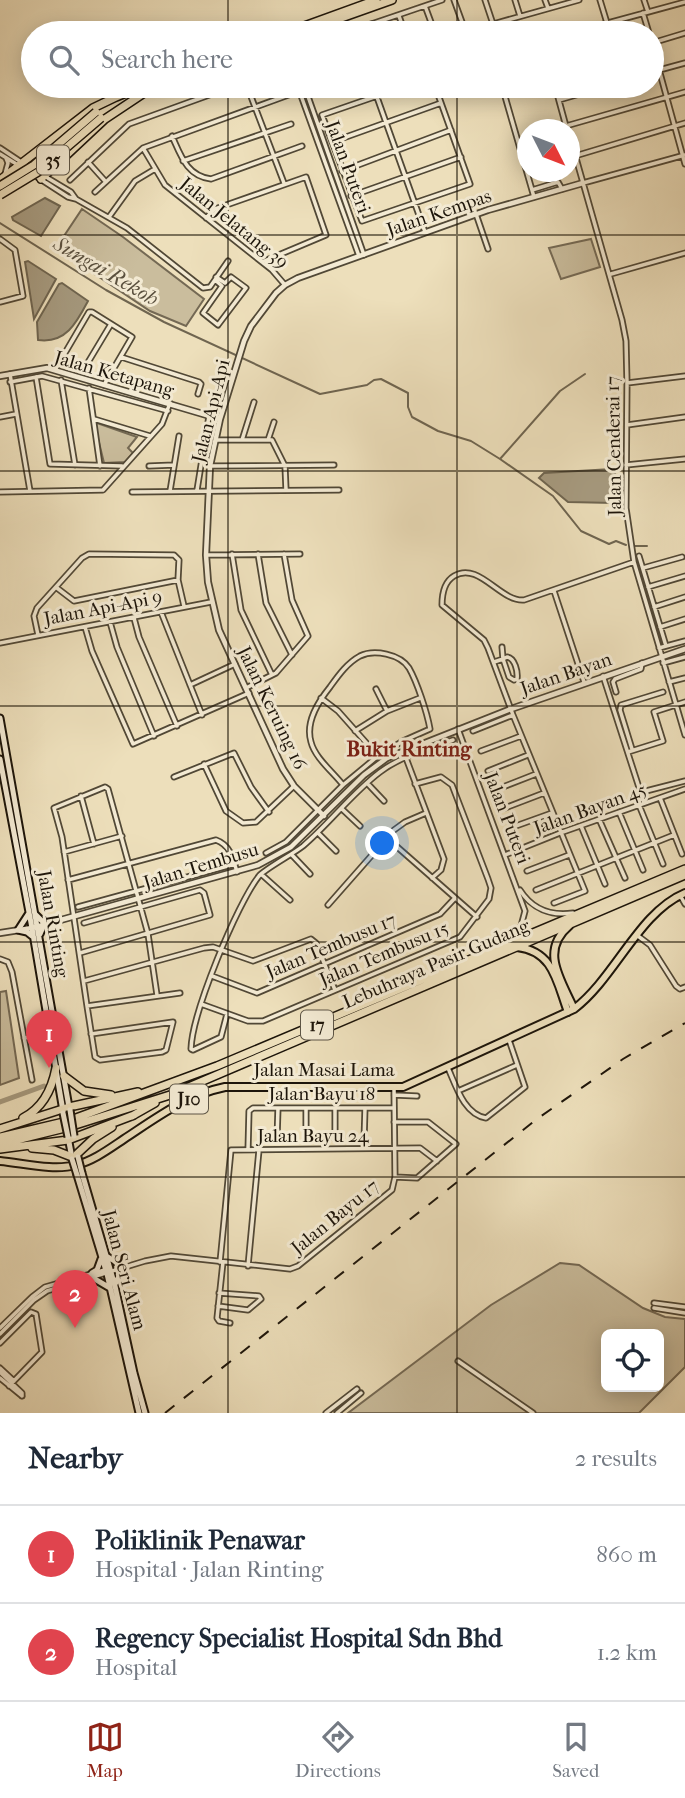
<!DOCTYPE html>
<meta charset="utf-8">
<style>
:root{--surface:#fff;--page:#f2f2f3;--text:#1f2937;--muted:#747a83;--line:#e0e1e3;--accent:#8f2418}
body{margin:0;font-family:"IM FELL French Canon",serif;background:var(--page);color:var(--text)}
.controls{position:absolute;right:21px;bottom:21px;display:grid;overflow:hidden;border-radius:10px;box-shadow:0 4px 18px #0003}
.controls button{width:63px;height:63px;display:grid;place-items:center;padding:0;border:0;border-bottom:2px solid var(--line);background:var(--surface);color:var(--text);font:35px sans-serif}
.compass{position:absolute;left:517px;top:119px;width:63px;height:63px;border-radius:50%;background:var(--surface);box-shadow:0 4px 18px #0003;rotate:132deg}
.you{position:absolute;left:383px;top:844px;width:24px;height:24px;margin:-18px;border:5px solid #fff;border-radius:50%;background:#1a73e8;box-shadow:0 0 0 10px #1a73e833}
.badge{display:grid;place-items:center;width:46px;height:46px;border-radius:50%;background:var(--accent);color:#fff;font-size:23px;font-weight:700}
.pin{position:absolute;translate:-50% -58px;filter:drop-shadow(0 2px 4px #0008)}
.pin::after{content:'';position:absolute;top:37px;width:24px;height:21px;background:inherit;clip-path:polygon(0 0,100% 0,50% 100%)}
.list{margin:0;padding:0;list-style:none}
h2{display:flex;justify-content:space-between;align-items:center;height:91px;margin:0;padding:0 28px;font-size:30px}
h2 small{font-size:23px;font-weight:400;color:var(--muted)}
.list li{display:grid;grid-template-columns:46px 1fr auto;gap:21px;align-items:center;box-sizing:border-box;height:98px;padding:0 28px;border-top:2px solid var(--line)}
.list b{display:block;font-size:26px;white-space:nowrap}
.list p{margin:0;font-size:23px;white-space:nowrap;color:var(--muted)}
.list em{font-size:23px;font-style:normal;color:var(--muted)}
.icon{flex:none;width:38px;height:38px;fill:none;stroke:currentColor;stroke-width:2;stroke-linecap:round;stroke-linejoin:round}
.map{position:relative;flex:none;width:685px;height:1413px;overflow:hidden}
.search{position:absolute;background:var(--surface);box-shadow:0 4px 18px #0003;left:21px;right:21px;top:21px;height:77px;display:flex;align-items:center;gap:18px;box-sizing:border-box;padding:0 24px;border-radius:38px;color:var(--muted);font-size:26px}
.sheet{height:287px;background:var(--surface)}
nav{display:flex;justify-content:space-around;align-items:center;box-sizing:border-box;height:98px;border-top:2px solid var(--line);background:var(--surface);font-size:19px;color:var(--muted)}
nav a{display:grid;justify-items:center;gap:4px}
nav .on{color:var(--accent)}
.map>svg:first-child{display:block}
.green{fill:#cabd9d;stroke:#746954;stroke-width:2;fill-rule:evenodd}
.water{fill:#a69a7f;stroke:#6f6550;stroke-width:2}
.lines{fill:none;stroke-linecap:round;stroke-linejoin:round}
.stream{stroke:#6f6550;stroke-width:2}
.river{stroke:#a69a7f;stroke-width:5}
.minor-casing{stroke:#514836;stroke-width:7}
.tertiary-casing{stroke:#514836;stroke-width:8}
.secondary-casing{stroke:#1d150a;stroke-width:9}
.primary-casing{stroke:#1d150a;stroke-width:10}
.trunk-casing{stroke:#1d150a;stroke-width:10}
.minor{stroke:#f3ead3;stroke-width:3.5}
.tertiary{stroke:#f3ead3;stroke-width:4.5}
.secondary{stroke:#f3ead3;stroke-width:5}
.primary{stroke:#eddfbb;stroke-width:6}
.trunk{stroke:#eddfbb;stroke-width:7}
.rail{stroke:#1d150a;stroke-width:2;stroke-dasharray:12 12;stroke-linecap:butt}
.secondary-bridge-casing{stroke:#1d150a;stroke-width:9;stroke-linecap:butt}
.trunk-bridge-casing{stroke:#1d150a;stroke-width:10;stroke-linecap:butt}
.secondary-bridge{stroke:#f3ead3;stroke-width:5}
.trunk-bridge{stroke:#eddfbb;stroke-width:7}
.grid{fill:none;stroke:#1d150a;stroke-width:2;stroke-opacity:0.55}
.labels{text-anchor:middle;dominant-baseline:central;stroke-width:6;stroke-linejoin:round;paint-order:stroke}
.shield{fill:#f3ead3;stroke:#5d5546;stroke-width:2}
.shield-label{font-size:18px;font-weight:bold;fill:#1d150a}
.street-label{font-size:19px;fill:#1d150a;stroke:#f3ead3}
.water-label{font-size:21px;font-style:italic;fill:#5b513f;stroke:#f3ead3}
.neighbourhood-label{font-size:21px;font-weight:bold;fill:#7a1f14;stroke:#f3ead3}
</style>
<div class="map">
<svg width="685" height="1413" viewBox="0 0 685 1413">
<rect width="100%" height="100%" fill="#eddfbb"/>
<filter id="stains"><feTurbulence type="fractalNoise" baseFrequency=".00286" numOctaves="4"/><feColorMatrix values="0 0 0 0 .2 0 0 0 0 .09 0 0 0 0 .02 0 0 0 .5 -.17"/></filter>
<radialGradient id="worn" r=".72"><stop offset=".6" stop-color="#630" stop-opacity="0"/><stop offset="1" stop-color="#630" stop-opacity=".3"/></radialGradient>
<!-- green -->
<path class="green" d="M82,209L123,237L204,299L186,326L150,311L56,248Z
M591,239L600,267L561,279L549,248Z
M97,423L137,437L128,448L133,453L125,462L104,463L95,426Z
M6,991L19,1078L0,1085V992Z
M560,1263L579,1265L643,1308L665,1317L685,1319V1367L639,1413H348L491,1305ZM606,1334H659V1387H606Z"/>
<!-- water -->
<path class="water" d="M45,198L60,206L41,236L13,220L12,217Z
M28,261L56,279L34,319L25,262Z
M62,283L88,301C77,322 66,344 38,340L37,322L59,284Z
M612,469C619,476 620,496 614,503L568,502L539,478L544,473Z"/>
<g class="lines">
<!-- stream -->
<path class="stream" d="M0,223L106,290L164,322L320,394L367,385L374,380L381,379L408,393V407L412,417L438,431L471,441L500,459L553,496L581,531L609,544L616,541L626,545
M500,459L560,391L585,374
M635,546H647"/>
<!-- river -->
<path class="river" d="M0,1102L44,1086"/>
<!-- minor casing -->
<g class="minor-casing">
<path id="minor" d="M454,0L466,33
M485,0L496,33
M515,0L520,16
M545,0L548,8
M600,0L607,23
M644,0L648,12
M425,6L435,33
M643,13L649,33
M399,16L405,33
M371,24L375,33
M493,24L579,0
M345,33L442,0
M571,33L685,2
M652,43L685,33
M652,44L685,164
M652,72L685,63
M247,86L284,183
M373,86L425,232
M406,86L322,115L362,221L470,184L435,86
M502,86L534,197
M555,86L567,130
M305,88L364,255
M299,90L359,256
M504,94L532,86
M559,100L607,86
M566,126L685,92
M172,136C181,156 187,176 211,179L302,146
M570,137L622,320L626,341L627,383L626,508L634,562L685,735
M332,142L441,103
M0,148L30,168
M143,148L165,185L272,270L285,285
M0,154L18,165
M575,156L685,123
M183,161L291,124
M88,162L106,182
M342,171L451,130
M5,174L8,163L6,158
M34,175L68,197L76,199L127,228L203,288L210,287L228,261
M46,177L71,192L76,199
M70,180L129,124L234,86
M583,183L685,155
M532,190L558,182L562,189
M95,192L143,148L313,86
M351,196L461,157
M476,214L488,249
M109,217L135,181L155,169
M206,218L215,209L306,177L326,235L262,262
M0,239L15,250L23,296L0,302
M611,274L685,253
M215,280L222,286L203,313L218,325L246,288L231,277L225,283L216,277
M121,357L199,382L201,384L198,394
M84,369L111,324
M55,370L89,312H92L132,337L104,385
M10,374L30,491
M36,377L50,464L122,466
M61,380L75,465
M10,382L42,376L168,411
M627,383L685,376
M89,388L100,466
M0,417L16,414
M94,419L150,436
M627,425L685,417
M216,440H272L285,466L286,490
M242,440L254,402
M268,440L274,422
M626,465L685,459
M149,466L174,465
M210,466L334,465
M197,490L209,416
M170,491L179,436
M0,492L103,490L162,424L170,403
M132,492L339,490
M232,554L241,610L272,675
M258,554L266,603L292,655
M206,555L300,554
M639,556L666,646
M643,568L682,557
M648,587L685,576
M57,588L74,601L178,580
M554,591L584,682
M654,607L685,597
M161,612L202,715
M134,618L139,637L177,726
M110,622L117,647L154,736
M85,627L92,651L133,744L249,693
M660,627L685,619
M38,635L34,616L37,608L82,558L89,554L174,555L179,560L178,580L184,606
M0,643L211,602
M659,648L685,641
M507,657C515,658 518,672 517,679L514,680L509,677L503,659Z
M494,662L503,659L502,647
M663,663L685,657
M603,676L644,803
M669,682L685,678
M190,685L235,664
M246,688L276,673L308,636L292,600L284,554
M376,689L387,711
M616,692L613,682L615,679L641,669L642,663
M321,698L338,711L378,756
M620,710L621,705L663,692
M620,710L632,749
M458,729L525,911L521,926L509,941
M355,731L387,711L420,698
M473,731L513,715
M481,751L521,736
M628,752L663,741L654,712L685,702
M406,758L444,859L441,870L432,878
M204,764L226,811L243,823L256,822L294,786
M488,771L528,755
M174,777L234,753L251,787L269,812
M367,783L384,801
M495,790L536,774
M646,791L685,781
M81,796L94,844
M660,798L682,854
M639,805L663,864
M505,808L544,793
M342,809L360,826
M619,812L643,870
M599,819L625,878
M581,826L605,884
M513,827L552,813
M318,833L336,851
M387,838L477,917
M64,852L122,836
M266,853L286,842L343,785L378,756L403,741L430,729C427,712 417,682 409,668C400,654 374,649 360,656C347,663 338,676 330,687C318,702 305,722 311,742C315,758 333,772 343,785
M292,855L310,874
M505,855L560,833L685,789
M527,871L569,855
M261,874L290,900
M68,880L216,840C230,845 233,858 237,872
M520,890C532,909 551,916 573,913
M536,890L674,835
M681,897L685,904
M554,903L585,891L513,715L488,648L484,640L442,605C442,594 444,582 454,576C479,561 500,602 524,600L634,562
M328,905L394,830L405,822L426,813
M78,907L235,864
M638,936L650,945L676,986L680,989L685,987
M80,953L210,915L204,893L200,890L84,923
M0,959L8,962L12,972L32,1080
M212,976L257,993L440,914L455,898
M84,981L204,948L213,947L253,961L311,939L316,943L335,990
M201,1004L248,1021H263L460,937L489,899L491,888L488,879L452,785L441,777L415,784
M87,1006L180,993
M227,1014L221,1037L193,1050L191,1049C192,1013 237,904 259,876C265,869 293,854 303,846C330,823 352,793 380,772C401,756 428,749 453,740
M91,1034L173,1022L166,1050L162,1052L100,1060L95,1057L87,1006L62,837L54,808L105,787L108,789L148,934L157,995
M24,1038L44,1035L49,1038
M448,1068C456,1086 464,1114 486,1118L525,1087L509,1040
M458,1091L517,1065
M394,1095L417,1096
M306,1108V1139
M335,1108V1139
M394,1122H428L456,1144L417,1178L395,1177
M277,1139L278,1108
M364,1141L365,1108
M248,1150L249,1111L253,1108H394
M220,1262L231,1150L420,1148L437,1161
M223,1262L217,1318L219,1321L230,1323
M248,1266L259,1150
M654,1303L685,1307
M218,1306L248,1310L261,1299L259,1296L219,1293
M654,1308L685,1313
M0,1328L32,1297L45,1287L108,1269
M0,1334L34,1300L47,1291L145,1261L171,1256L290,1269L298,1266L392,1190L395,1177L394,1088
M0,1343L31,1312L36,1314L42,1352L9,1386
M458,1361L533,1413
M0,1368L14,1381
M0,1372L22,1393V1396
M0,1378L22,1396
M326,1413L357,1389
M337,1413L361,1393"/>
</g>
<!-- tertiary casing -->
<g class="tertiary-casing">
<path id="tertiary" d="M0,376L47,368L220,419
M324,816L294,786L283,769L219,630L208,582L206,555L210,466L220,419L244,341L251,326L276,293L285,285L298,278L488,210L583,183
M0,933L32,928L258,865L291,847L364,775L387,758L511,709L685,649"/>
</g>
<!-- secondary casing -->
<g class="secondary-casing">
<path id="secondary" d="M0,718L69,1107
M0,759L32,928L63,1111
M29,913L18,930L27,932L32,936
M35,914L42,921L49,923L43,927L40,934
M68,1137L72,1158
M82,1173L115,1286L134,1373L145,1413
M77,1175L107,1274L139,1413
M108,1257L124,1267L115,1284
M92,1273L97,1270L101,1259
M93,1278L110,1288"/>
</g>
<!-- primary casing -->
<g class="primary-casing">
<path id="primary" d="M569,926C539,951 562,981 574,1009
M517,947C554,951 557,983 568,1012
M0,1161C23,1163 53,1171 76,1165C93,1161 109,1149 124,1139C156,1118 186,1095 225,1087H403L574,1009C615,978 639,912 685,893"/>
</g>
<!-- trunk casing -->
<g class="trunk-casing">
<path id="trunk" d="M285,33L376,0
M299,33L392,0
M116,97L143,86
M41,179L105,119L153,87
M0,180L93,108L118,96
M64,1076L84,1091L111,1095
M132,1116L155,1103
M23,1118C43,1108 52,1089 56,1068
M0,1129L69,1107L138,1092
M0,1137L68,1121L217,1066L685,869
M0,1144L69,1127L170,1095L685,875
M32,1148L54,1150L72,1157
M0,1149L68,1140L134,1115
M77,1154L93,1139L112,1127"/>
</g>
<!-- minor -->
<use href="#minor" class="minor"/>
<!-- tertiary -->
<use href="#tertiary" class="tertiary"/>
<!-- secondary -->
<use href="#secondary" class="secondary"/>
<!-- primary -->
<use href="#primary" class="primary"/>
<!-- trunk -->
<use href="#trunk" class="trunk"/>
<!-- rail -->
<path class="rail" d="M165,1413L537,1119L623,1059L685,1023"/>
<!-- secondary-bridge casing -->
<g class="secondary-bridge-casing">
<path id="secondary-bridge" d="M70,1110L74,1136
M63,1113L68,1137
M78,1157L82,1173
M72,1159L77,1175"/>
</g>
<!-- trunk-bridge casing -->
<g class="trunk-bridge-casing">
<path id="trunk-bridge" d="M0,186L34,165L96,112
M0,195L38,172L101,118"/>
</g>
<!-- secondary-bridge -->
<use href="#secondary-bridge" class="secondary-bridge"/>
<!-- trunk-bridge -->
<use href="#trunk-bridge" class="trunk-bridge"/>
</g>
<!-- grid -->
<path class="grid" d="M228,0V33M457,0V33M228,86V1413M457,86V1413M0,235H685M0,471H685M0,706H685M0,942H685M0,1177H685"/>
<g class="labels">
<!-- shield labels -->
<g class="shield">
<rect x="37" y="145.5" width="32" height="29" rx="5"/>
<rect x="301" y="1010.5" width="32" height="29" rx="5"/>
<rect x="170" y="1084.5" width="38" height="29" rx="5"/>
</g>
<g class="shield-label">
<text x="53" y="160">35</text>
<text x="317" y="1025">17</text>
<text x="189" y="1099">J10</text>
</g>
<!-- street labels -->
<g class="street-label">
<text transform="translate(348 167) rotate(70)">Jalan Puteri</text>
<text transform="translate(439 213) rotate(-19)">Jalan Kempas</text>
<text transform="translate(234 223) rotate(39)">Jalan Jelatang 39</text>
<text transform="translate(114 374) rotate(16)">Jalan Ketapang</text>
<text transform="translate(211 411) rotate(-76)">Jalan Api-Api</text>
<text transform="translate(614 446) rotate(-91)">Jalan Cenderai 17</text>
<text transform="translate(103 608) rotate(-11)">Jalan Api-Api 9</text>
<text transform="translate(566 674) rotate(-19)">Jalan Bayan</text>
<text transform="translate(272 708) rotate(64)">Jalan Keruing 16</text>
<text transform="translate(590 809) rotate(-20)">Jalan Bayan 45</text>
<text transform="translate(507 818) rotate(69)">Jalan Puteri</text>
<text transform="translate(201 866) rotate(-17)">Jalan Tembusu</text>
<text transform="translate(53 924) rotate(80)">Jalan Rinting</text>
<text transform="translate(331 946) rotate(-23)">Jalan Tembusu 17</text>
<text transform="translate(384 954) rotate(-23)">Jalan Tembusu 15</text>
<text transform="translate(436 964) rotate(-23)">Lebuhraya Pasir Gudang</text>
<text x="324" y="1070">Jalan Masai Lama</text>
<text x="322" y="1094">Jalan Bayu 18</text>
<text x="313" y="1136">Jalan Bayu 24</text>
<text transform="translate(335 1217) rotate(-39)">Jalan Bayu 17</text>
<text transform="translate(124 1270) rotate(75)">Jalan Seri Alam</text>
</g>
<!-- water labels -->
<g class="water-label">
<text transform="translate(106 271) rotate(30)">Sungai Rekoh</text>
</g>
<!-- neighbourhood labels -->
<g class="neighbourhood-label">
<text x="409" y="749">Bukit Rinting</text>
</g>
</g>
<rect width="100%" height="100%" filter="url(#stains)"/>
<rect width="100%" height="100%" fill="url(#worn)"/>
</svg>
<div class="controls">
<button><svg class="icon" aria-label="locate" viewBox="0 0 24 24"><circle cx="12" cy="12" r="6"/><path d="M12 2v4M12 18v4M2 12h4M18 12h4"/></svg></button>
</div>
<svg class="compass" viewBox="-18 -18 36 36"><path d="M0-13l5 13h-10z" fill="#e53935"/><path d="M0 13l5-13h-10z" fill="#747a83"/></svg>
<div class="you"></div>
<div class="pin badge" style="left:49px;top:1068px;background:#e0444e">1</div>
<div class="pin badge" style="left:75px;top:1328px;background:#e0444e">2</div>
<div class="search"><svg class="icon" aria-label="search" viewBox="0 0 24 24"><circle cx="10" cy="10" r="6"/><path d="M15 15l6 6"/></svg>Search here</div>
</div>
<section class="sheet">
<h2>Nearby<small>2 results</small></h2>
<ul class="list">
<li><span class="badge" style="background:#e0444e">1</span><div><b>Poliklinik Penawar</b><p>Hospital · Jalan Rinting</p></div><em>860 m</em></li>
<li><span class="badge" style="background:#e0444e">2</span><div><b>Regency Specialist Hospital Sdn Bhd</b><p>Hospital</p></div><em>1.2 km</em></li>
</ul>
</section>
<nav>
<a class="on"><svg class="icon" aria-label="map" viewBox="0 0 24 24"><path d="M3 6l6-2 6 2 6-2v14l-6 2-6-2-6 2zM9 4v14M15 6v14"/></svg>Map</a>
<a><svg class="icon" aria-label="directions" viewBox="0 0 24 24"><path d="M12 3l9 9-9 9-9-9zM9 14v-3h6M13 9l2 2-2 2"/></svg>Directions</a>
<a><svg class="icon" aria-label="saved" viewBox="0 0 24 24"><path d="M7 4h10v16l-5-4-5 4z"/></svg>Saved</a>
</nav>
